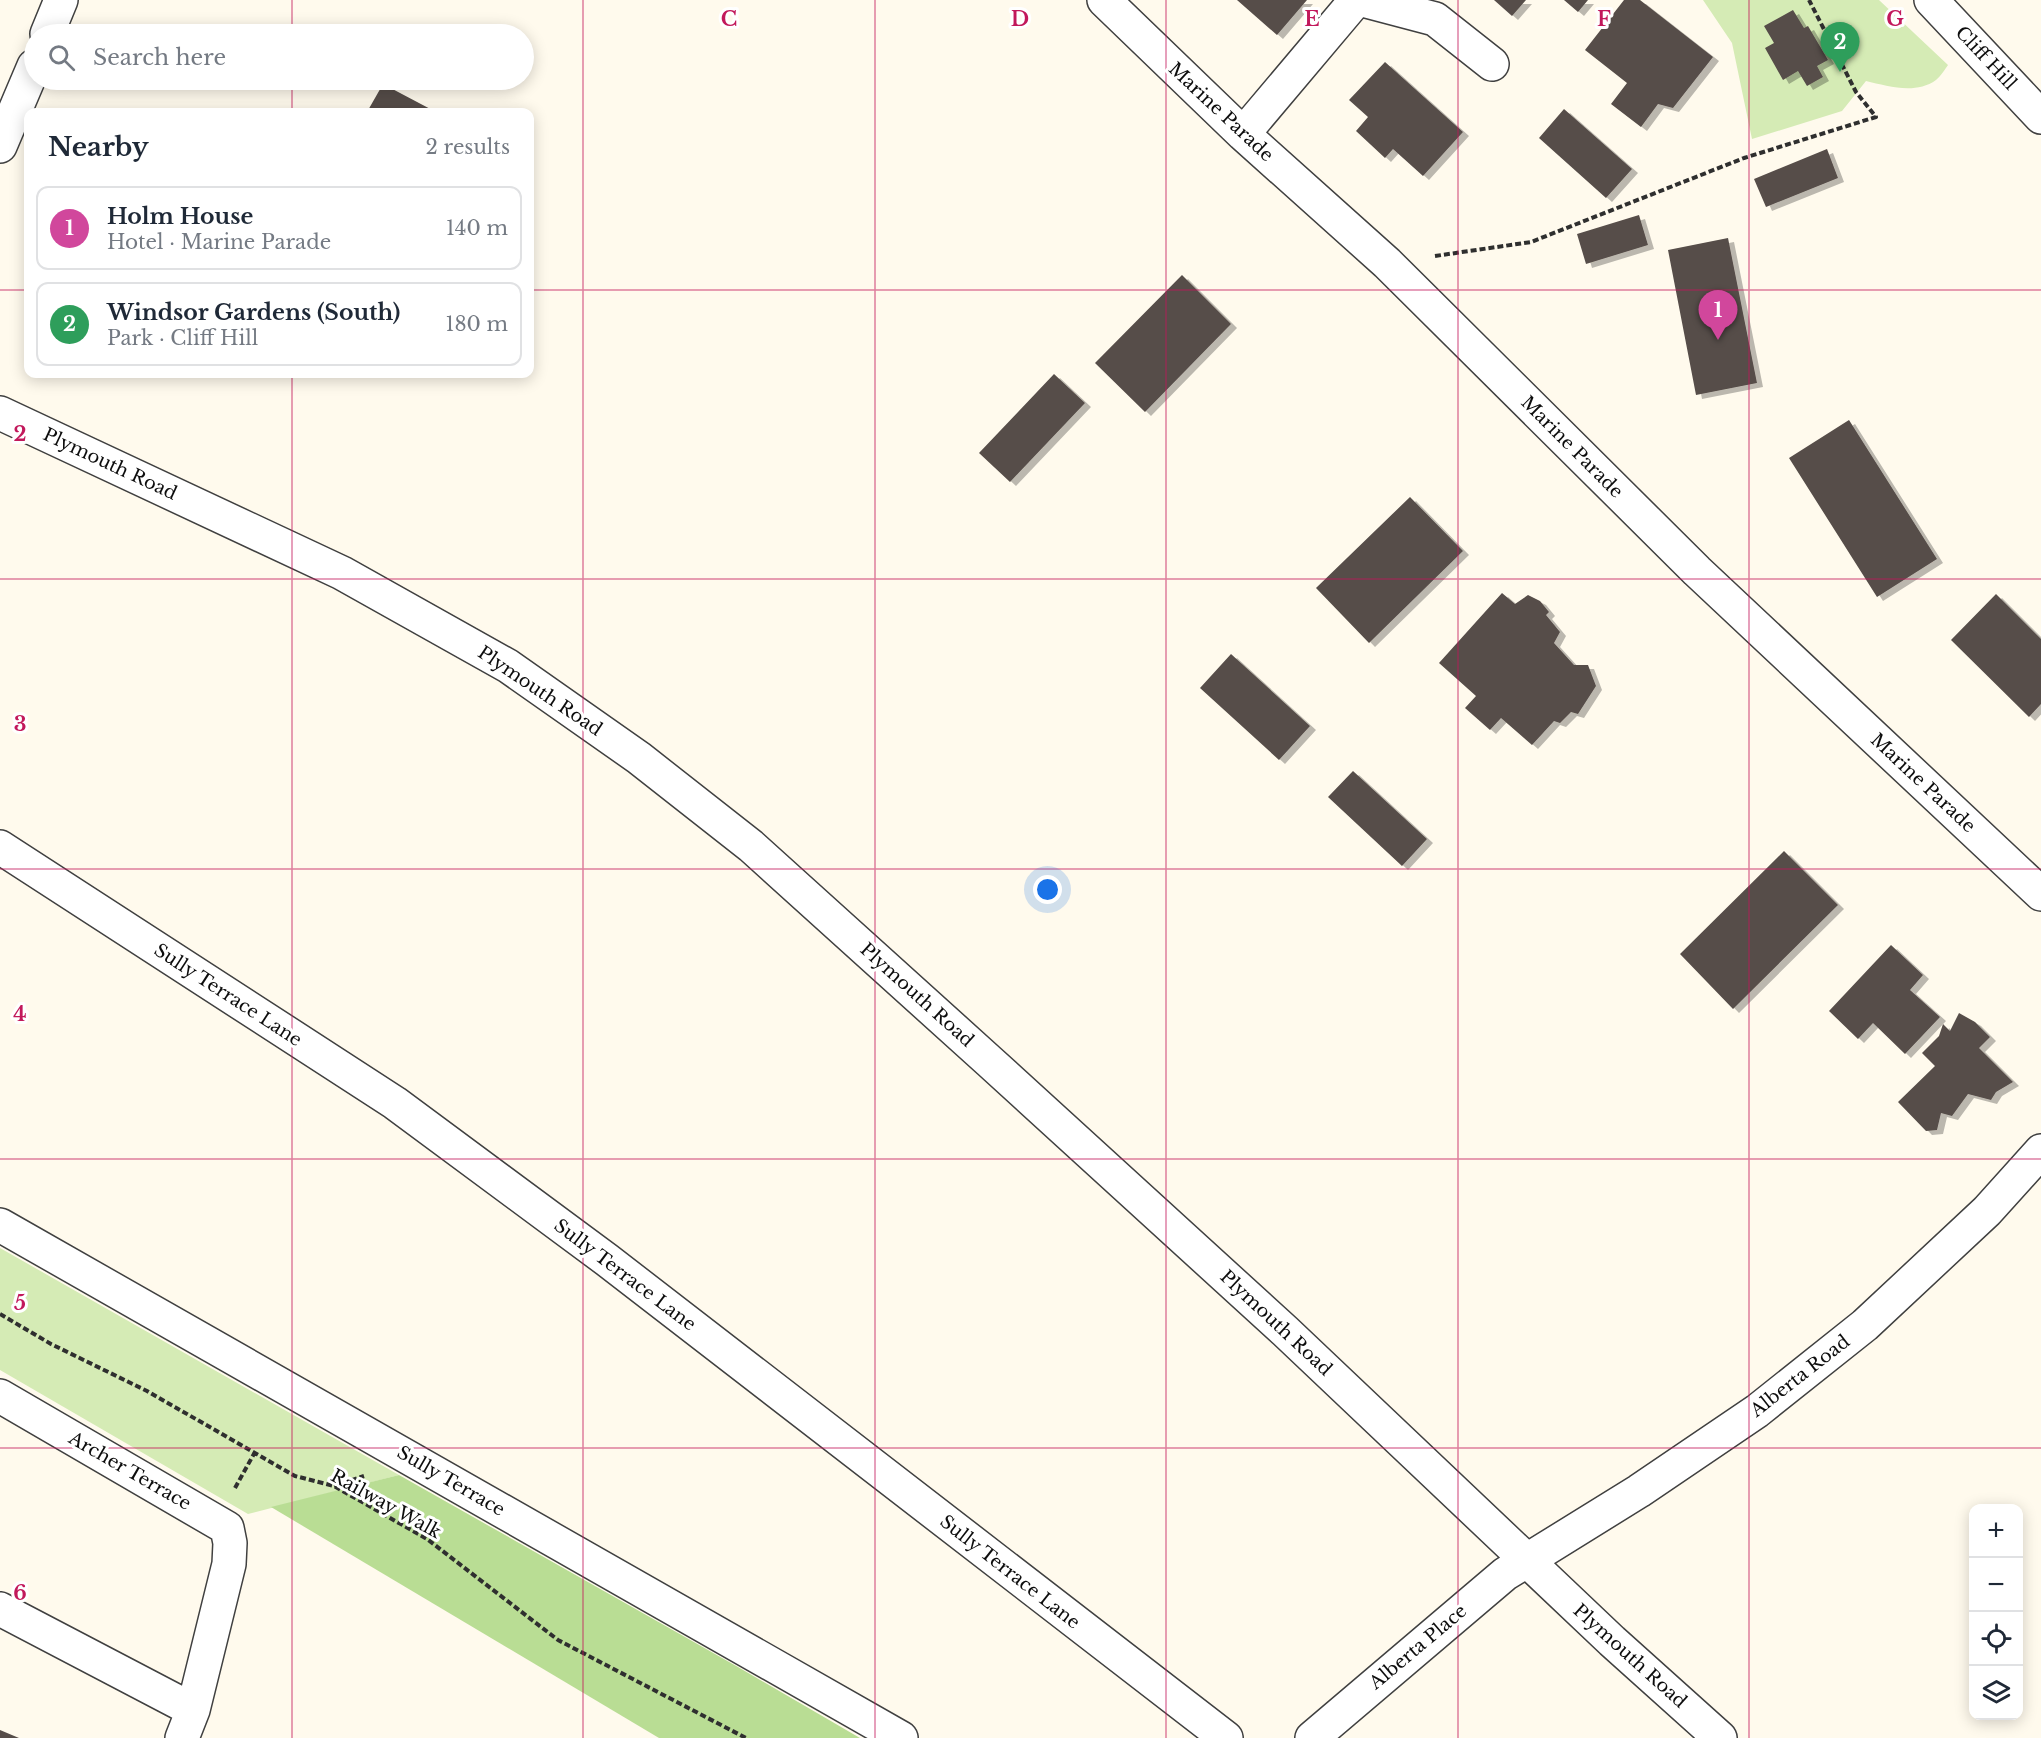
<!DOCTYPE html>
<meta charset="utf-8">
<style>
:root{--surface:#fff;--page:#f2f2f3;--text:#1f2937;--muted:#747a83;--line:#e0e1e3;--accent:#111827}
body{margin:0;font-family:"Libre Baskerville",serif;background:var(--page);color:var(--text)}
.controls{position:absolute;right:18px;bottom:18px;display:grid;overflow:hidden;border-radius:12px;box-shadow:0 3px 15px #0003}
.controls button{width:54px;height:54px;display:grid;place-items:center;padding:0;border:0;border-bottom:2px solid var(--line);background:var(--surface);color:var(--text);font:30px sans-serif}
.you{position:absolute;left:1048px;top:890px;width:21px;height:21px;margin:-15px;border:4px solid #fff;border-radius:50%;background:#1a73e8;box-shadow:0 0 0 9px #1a73e833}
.badge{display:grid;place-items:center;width:39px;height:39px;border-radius:50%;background:var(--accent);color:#fff;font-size:20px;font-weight:700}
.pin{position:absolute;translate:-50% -50px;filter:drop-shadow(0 2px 3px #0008)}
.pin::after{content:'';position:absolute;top:32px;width:21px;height:18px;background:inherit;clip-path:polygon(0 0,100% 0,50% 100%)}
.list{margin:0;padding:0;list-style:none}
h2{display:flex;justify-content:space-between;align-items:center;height:78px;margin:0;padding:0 24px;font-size:26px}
h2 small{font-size:20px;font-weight:400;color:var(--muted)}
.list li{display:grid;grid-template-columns:39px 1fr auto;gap:18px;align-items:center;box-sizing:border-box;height:84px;margin:0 12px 12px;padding:0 12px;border:2px solid var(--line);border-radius:12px}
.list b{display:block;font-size:22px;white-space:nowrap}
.list p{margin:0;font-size:20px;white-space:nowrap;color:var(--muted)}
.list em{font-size:20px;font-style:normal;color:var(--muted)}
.icon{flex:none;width:33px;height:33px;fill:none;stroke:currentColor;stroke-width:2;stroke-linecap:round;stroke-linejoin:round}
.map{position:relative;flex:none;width:2041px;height:1738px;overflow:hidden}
.search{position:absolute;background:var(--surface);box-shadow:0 3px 15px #0003;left:24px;top:24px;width:510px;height:66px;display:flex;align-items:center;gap:15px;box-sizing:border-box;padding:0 21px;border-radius:33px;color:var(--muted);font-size:22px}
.panel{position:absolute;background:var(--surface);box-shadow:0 3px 15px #0003;left:24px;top:108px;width:510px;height:270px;border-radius:12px}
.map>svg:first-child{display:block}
.green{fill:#d5ebb5}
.forest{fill:#b9dd94}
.building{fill:#564d49;filter:url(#shadow)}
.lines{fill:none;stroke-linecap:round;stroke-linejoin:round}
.minor-casing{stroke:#404040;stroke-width:36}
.path{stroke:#2f2f2f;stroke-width:4;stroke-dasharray:6 3;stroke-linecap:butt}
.minor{stroke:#fff;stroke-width:33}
.grid{fill:none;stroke:#c2185b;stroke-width:1.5;stroke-opacity:0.55}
.labels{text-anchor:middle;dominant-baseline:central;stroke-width:6;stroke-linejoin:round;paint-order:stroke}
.street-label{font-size:18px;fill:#0d0d0d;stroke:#fff}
.grid-label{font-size:20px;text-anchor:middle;font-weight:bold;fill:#c2185b;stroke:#fff;stroke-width:6;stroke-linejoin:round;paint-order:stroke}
</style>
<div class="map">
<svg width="2041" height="1738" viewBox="0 0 2041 1738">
<defs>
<filter id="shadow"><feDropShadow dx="6" dy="4" stdDeviation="0" flood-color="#0004"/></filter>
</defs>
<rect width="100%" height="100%" fill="#fffaed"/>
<!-- green -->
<path class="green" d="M1703,0H1879L1948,65C1945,69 1941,76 1936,80C1915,95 1888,86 1866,81L1842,111L1752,139L1732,43Z
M0,1248L399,1475L248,1514L0,1370Z"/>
<!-- forest -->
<path class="forest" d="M399,1475L738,1667L860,1738H659L271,1507Z"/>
<!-- building -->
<path class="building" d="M1237,0H1307L1277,35Z
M1494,0H1526L1512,16Z
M1564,0H1588L1578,12Z
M1624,0H1640L1713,57L1673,108L1658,104L1641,127L1611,104L1627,83L1585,50Z
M1793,10L1804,28L1808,26L1828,60L1817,66L1823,77L1807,86L1798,71L1783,80L1765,48L1774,43L1764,26Z
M1385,62L1463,132L1423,176L1393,149L1385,158L1356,131L1368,117L1349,100Z
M383,84L436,112H367Z
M1564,109L1632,169L1606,198L1539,138Z
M1827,149L1838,178L1766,207L1754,179Z
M1639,215L1648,245L1586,264L1577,234Z
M1728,238L1757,383L1696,395L1668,250Z
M1182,275L1231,324L1145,412L1095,363Z
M1054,374L1085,403L1010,482L979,453Z
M1849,420L1937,559L1877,597L1789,458Z
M1410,497L1463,551L1369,643L1316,588Z
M1502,593L1515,604L1528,595L1540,601L1549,612L1546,615L1560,632L1554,643L1574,665H1588L1596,686L1578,714L1571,712L1560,723L1554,721L1532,745L1501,718L1490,730L1465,708L1476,696L1439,663Z
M1996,594L2041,639V704L2029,717L1951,640Z
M1231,654L1310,726L1279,760L1200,688Z
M1353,771L1427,839L1402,866L1328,797Z
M1784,851L1838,905L1733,1009L1680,954Z
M1891,945L1923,975L1910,990L1940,1017L1905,1054L1873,1023L1858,1039L1829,1011Z
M1959,1013L1975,1022L1990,1037L1979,1048L2013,1082L1996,1092L1991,1100L1968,1094L1952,1116L1941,1113L1937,1130L1926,1131L1898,1102L1935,1066L1922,1053L1939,1036L1943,1024L1950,1031Z
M0,1730L19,1738H0Z"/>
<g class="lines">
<!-- minor casing -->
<g class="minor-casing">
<path id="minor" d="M1104,0L1243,134L1387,263L1697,571L2041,894
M1363,0L1435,19L1492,64
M1931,0L2041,117
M47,34L61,0
M1243,134L1356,0
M0,146L34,66
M0,413L342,573L508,666L639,758L751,846L989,1061L1285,1331L1612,1641L1720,1738
M0,847L395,1103L607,1260L1226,1738
M0,1225L901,1738
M0,1396L227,1528L230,1543L229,1564L193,1710L182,1738
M0,1609L193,1710
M1312,1738L1505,1574L1639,1491L1757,1411L1865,1325L1987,1211L2041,1151"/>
</g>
<!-- path -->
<path class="path" d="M1435,256L1531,242L1744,158L1876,117L1856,92L1809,0
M0,1314L51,1344L147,1391L295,1476L334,1486L427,1539L558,1640L746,1738
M334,1486L364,1476
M235,1488L255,1452"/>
<!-- minor -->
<use href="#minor" class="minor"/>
</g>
<!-- grid -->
<path class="grid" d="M292,0V34M583,0V1738M875,0V1738M1166,0V1738M1458,0V1738M1749,0V1738M292,80V112M0,290H28M530,290H2041M292,374V1738M0,579H2041M0,869H2041M0,1159H2041M0,1448H2041"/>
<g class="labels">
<!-- street labels -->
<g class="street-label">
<text transform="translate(1986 58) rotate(47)">Cliff Hill</text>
<text transform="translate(1221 112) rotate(43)">Marine Parade</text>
<text transform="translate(1572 447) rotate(45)">Marine Parade</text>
<text transform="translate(110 464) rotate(25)">Plymouth Road</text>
<text transform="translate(540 691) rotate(34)">Plymouth Road</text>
<text transform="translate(1923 783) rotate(43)">Marine Parade</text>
<text transform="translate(228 995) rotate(33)">Sully Terrace Lane</text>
<text transform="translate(917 995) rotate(42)">Plymouth Road</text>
<text transform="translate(625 1275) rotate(37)">Sully Terrace Lane</text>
<text transform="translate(1276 1323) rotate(43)">Plymouth Road</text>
<text transform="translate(1800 1376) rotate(-38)">Alberta Road</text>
<text transform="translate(130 1471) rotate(30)">Archer Terrace</text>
<text transform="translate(451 1481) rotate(30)">Sully Terrace</text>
<text transform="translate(386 1504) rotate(29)">Railway Walk</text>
<text transform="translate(1010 1572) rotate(38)">Sully Terrace Lane</text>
<text transform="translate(1418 1647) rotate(-40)">Alberta Place</text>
<text transform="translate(1630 1656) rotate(42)">Plymouth Road</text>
</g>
</g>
<g class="grid-label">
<text x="729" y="26">C</text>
<text x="1020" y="26">D</text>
<text x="1312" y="26">E</text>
<text x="1604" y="26">F</text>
<text x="1895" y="26">G</text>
<text x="20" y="441">2</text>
<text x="20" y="731">3</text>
<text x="20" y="1021">4</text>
<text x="20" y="1310">5</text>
<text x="20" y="1600">6</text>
</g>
</svg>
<div class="controls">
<button>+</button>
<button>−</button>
<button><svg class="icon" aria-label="locate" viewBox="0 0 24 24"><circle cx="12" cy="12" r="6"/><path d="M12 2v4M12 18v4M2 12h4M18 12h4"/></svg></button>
<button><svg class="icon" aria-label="layers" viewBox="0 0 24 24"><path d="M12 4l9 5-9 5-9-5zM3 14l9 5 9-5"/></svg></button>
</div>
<div class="you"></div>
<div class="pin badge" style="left:1718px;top:340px;background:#d1479c">1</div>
<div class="pin badge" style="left:1840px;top:72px;background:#2e9e5b">2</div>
<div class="search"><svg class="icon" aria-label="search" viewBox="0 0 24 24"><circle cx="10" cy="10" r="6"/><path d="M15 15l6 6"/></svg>Search here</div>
<section class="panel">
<h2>Nearby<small>2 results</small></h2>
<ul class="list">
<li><span class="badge" style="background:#d1479c">1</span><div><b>Holm House</b><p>Hotel · Marine Parade</p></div><em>140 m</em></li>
<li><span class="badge" style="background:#2e9e5b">2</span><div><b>Windsor Gardens (South)</b><p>Park · Cliff Hill</p></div><em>180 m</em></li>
</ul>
</section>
</div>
